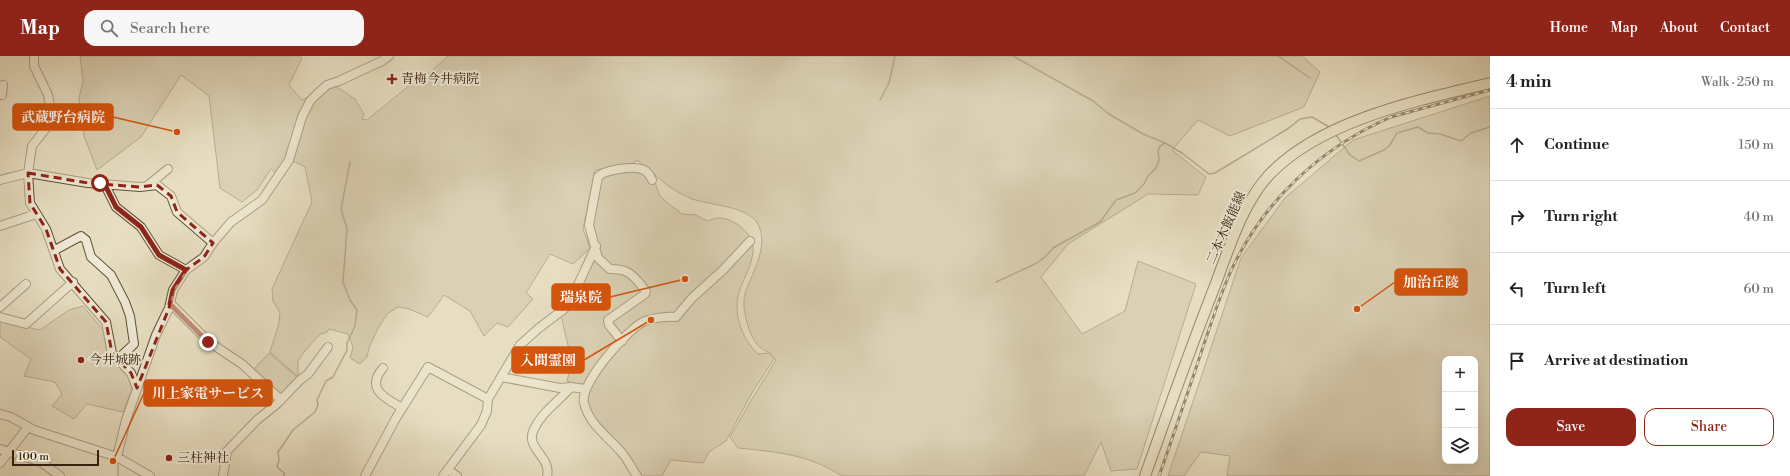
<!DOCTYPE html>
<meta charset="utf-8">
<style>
:root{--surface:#fff;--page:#f6f6f6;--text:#222;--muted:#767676;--line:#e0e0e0;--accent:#8f2418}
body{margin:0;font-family:"Libre Bodoni","Noto Serif JP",serif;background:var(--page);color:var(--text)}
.controls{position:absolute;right:12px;bottom:12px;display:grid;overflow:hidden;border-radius:8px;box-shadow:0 4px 16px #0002}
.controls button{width:36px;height:36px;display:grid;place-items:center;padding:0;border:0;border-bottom:1px solid var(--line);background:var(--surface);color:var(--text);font:20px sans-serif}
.scale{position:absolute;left:12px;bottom:10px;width:87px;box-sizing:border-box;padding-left:4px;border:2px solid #38220b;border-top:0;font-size:11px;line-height:14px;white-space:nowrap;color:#38220b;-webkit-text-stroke:3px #efead7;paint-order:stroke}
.stop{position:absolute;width:12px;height:12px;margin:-9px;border:3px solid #8f2418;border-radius:50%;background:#fff}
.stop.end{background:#8f2418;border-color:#fff;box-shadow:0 1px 4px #0008}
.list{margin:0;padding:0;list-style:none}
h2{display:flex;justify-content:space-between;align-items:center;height:52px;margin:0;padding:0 16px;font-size:17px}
h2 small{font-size:13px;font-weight:400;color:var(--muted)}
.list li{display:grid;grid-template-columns:26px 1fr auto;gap:12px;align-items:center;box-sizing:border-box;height:72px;padding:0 16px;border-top:1px solid var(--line)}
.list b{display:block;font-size:15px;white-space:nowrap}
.list em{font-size:13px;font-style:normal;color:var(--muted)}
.actions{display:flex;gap:8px;padding:12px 16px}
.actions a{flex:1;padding:9px 0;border:1px solid var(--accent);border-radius:12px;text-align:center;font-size:14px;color:var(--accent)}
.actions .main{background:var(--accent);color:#fff}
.icon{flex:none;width:22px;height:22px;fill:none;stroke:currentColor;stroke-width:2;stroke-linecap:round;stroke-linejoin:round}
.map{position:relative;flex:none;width:1490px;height:420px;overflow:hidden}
header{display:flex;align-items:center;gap:24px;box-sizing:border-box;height:56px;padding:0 20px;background:var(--accent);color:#fff}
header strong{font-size:19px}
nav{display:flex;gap:22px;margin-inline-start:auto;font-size:14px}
.search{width:280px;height:36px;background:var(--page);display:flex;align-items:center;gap:10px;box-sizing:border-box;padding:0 14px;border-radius:12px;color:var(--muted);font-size:15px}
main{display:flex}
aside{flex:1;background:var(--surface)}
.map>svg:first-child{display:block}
.green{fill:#c9bea2;stroke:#807056;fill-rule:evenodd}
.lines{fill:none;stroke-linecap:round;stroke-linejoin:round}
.stream{stroke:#7e6c53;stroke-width:1.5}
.minor-casing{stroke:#645138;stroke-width:10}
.major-casing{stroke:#38220b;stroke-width:12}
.minor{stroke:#efead7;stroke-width:8}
.major{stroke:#e7dec1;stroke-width:10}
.rail-casing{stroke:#38220b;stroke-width:3}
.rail{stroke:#efead7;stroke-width:1.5;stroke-dasharray:4.5;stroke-linecap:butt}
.route{stroke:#8f2418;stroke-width:5}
.marked{fill:none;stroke:#8f2418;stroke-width:3;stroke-dasharray:8 5;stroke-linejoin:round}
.poi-dot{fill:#8f2418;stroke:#efead7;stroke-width:1.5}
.labels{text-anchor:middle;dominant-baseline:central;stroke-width:4;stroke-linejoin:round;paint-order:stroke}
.poi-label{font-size:13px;fill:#38220b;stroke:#efead7;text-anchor:start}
.street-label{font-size:13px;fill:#38220b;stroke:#efead7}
.leader{fill:none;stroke:#d6540c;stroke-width:1.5}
.callout-dot{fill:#d6540c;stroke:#efead7;stroke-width:1.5}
.callout{fill:#d6540c;stroke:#d6540c;stroke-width:1.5}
.callout-label{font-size:14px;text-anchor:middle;font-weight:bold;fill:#fff}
</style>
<header>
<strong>Map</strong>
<div class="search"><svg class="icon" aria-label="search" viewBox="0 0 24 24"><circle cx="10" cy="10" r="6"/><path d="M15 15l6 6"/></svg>Search here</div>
<nav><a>Home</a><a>Map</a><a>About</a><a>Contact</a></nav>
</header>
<main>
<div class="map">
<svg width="1490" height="420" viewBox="0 0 1490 420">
<rect width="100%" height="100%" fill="#e7dec1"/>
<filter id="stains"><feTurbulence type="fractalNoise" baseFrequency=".005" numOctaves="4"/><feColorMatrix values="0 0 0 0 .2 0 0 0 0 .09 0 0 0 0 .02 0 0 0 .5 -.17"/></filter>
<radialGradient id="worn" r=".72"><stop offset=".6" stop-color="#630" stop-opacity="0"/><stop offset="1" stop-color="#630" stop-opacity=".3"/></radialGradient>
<!-- green -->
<path class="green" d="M80,0H300L302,2L289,29L302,44L334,29L355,43L364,58L362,63L367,64L422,19L426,20L448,0H1302L1320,16L1304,51L1230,80L1198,64L1172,94L1206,121L1198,139L1148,138L1068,188L1041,221L1082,278L1125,255L1138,205L1196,228L1137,413L1111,415L1101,386L1084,420H842C808,398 777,396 738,392L730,381L752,343L776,304C770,295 762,295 756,287C748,276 740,248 746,235C753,215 769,190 758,168C748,150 709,149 692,143C671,135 654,118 637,104L631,109L595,114L583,173L590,192L573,208L550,198L526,237L533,243L508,271L497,267L484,280L470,255L444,239L428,261L409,253L398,251L387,258L377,274L369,292L367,301L360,308L350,302L353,291L348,278L329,273L327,276L320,278L304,296L298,305V321L270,296L279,267L280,257L273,245L272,233L312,146L305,111L291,104L280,120L271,113L257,134L242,146L220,132L209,40L181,19L141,81L97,114L84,80L79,42L83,25Z
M1490,40V420H1227L1230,400L1201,396L1184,420H1168L1241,202L1285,142L1353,84ZM1445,303H1475V405H1445Z
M634,111L654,124L660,140L670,149L682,158L696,159L707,165C710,164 715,162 719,162C735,162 755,179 753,195C752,209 745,220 740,233C732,256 741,282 758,298L770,297L774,303L753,335L726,385L709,396L703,407L671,404L662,420H641L595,365L579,329L567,325L572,306L561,260L571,247L581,239V224L595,195L587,170L596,119Z
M83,250L103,274L106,292L113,305L128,321L132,333L123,356L87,348L74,363L52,350L62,338L55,326L24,320L31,303L0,281V265L40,274L69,254Z
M269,297L298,322L282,340L253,314Z"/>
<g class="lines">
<!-- stream -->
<path class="stream" d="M1013,0L1093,45L1109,58L1143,78L1165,87
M1278,0L1310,22
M880,44L889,27L895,0
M1336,79L1350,99L1359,105L1384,94L1390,89L1397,77L1418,71L1428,77L1440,78L1461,85L1471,77L1490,71
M996,226L1035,208L1045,201L1053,192L1100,166L1116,144L1135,137L1144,128L1148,120L1156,112L1159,104L1158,95L1160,90L1165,87L1182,97L1209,118L1215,117L1289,72L1300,63L1312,61L1331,72
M118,405V420
M284,420V417L277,411L279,404L278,396L293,374L315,356L318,349L317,344L326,325L333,321L347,294V287L355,270L357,254L350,244L343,226L347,173L341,153L350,106"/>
<!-- minor casing -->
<g class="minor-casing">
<path id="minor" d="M34,0V10L48,39L51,55L47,71L32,90L28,117L30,147L46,173L60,213L106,266L112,297L131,317L137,332
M2,39L3,29
M0,124L28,117L88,127L140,131L157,129L171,140L177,156L213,187
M104,127L116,151L141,171L159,199L186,214
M147,130L168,113
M0,170L36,158
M55,194L81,180L86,184L91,201L111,219L125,246L130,260L134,288L117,304
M171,248L209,286L242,308L281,344
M0,251L26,228
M0,261L26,268L73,226
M622,285L609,269L608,264L645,238L646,235C633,220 631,213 610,213L598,202L589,169L598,121C603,114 632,110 641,113C646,114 650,119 652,124
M383,312C365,333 385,342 402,352
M501,321L560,332L571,331L585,333
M0,358L11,361L34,374L117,401L150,420
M0,393L41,406L60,420
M117,401L126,364L156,279L169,252L173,234L186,214L204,201L213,187L231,166L262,144L289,104L302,61L310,45L318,37L327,29L339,25L382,5L389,0
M0,407L28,371
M448,414L457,420
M223,420L227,395L257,364L278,347L300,324L308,318L328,291
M365,420L396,362L428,311L488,343
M443,420L481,369L487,355L488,343L520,289L539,272L564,253L570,246L596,190
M547,420C552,401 524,392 534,373C542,356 559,345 571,331
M637,420C632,413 628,404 622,397C608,380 590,370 584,347C579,328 627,274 643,266C652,262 667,260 676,261L692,242L723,214L750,185"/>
</g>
<!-- major casing -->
<g class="major-casing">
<path id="major" d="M1145,420C1168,355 1191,291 1216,227C1229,192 1243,147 1269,119C1321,64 1419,44 1490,27"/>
</g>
<!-- minor -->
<use href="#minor" class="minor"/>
<!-- major -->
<use href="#major" class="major"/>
<!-- rail casing -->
<g class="rail-casing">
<path id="rail" d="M1159,420C1174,378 1188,336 1202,294C1211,268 1219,242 1230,217C1262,146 1320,92 1391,61L1490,34"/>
</g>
<!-- rail -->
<use href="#rail" class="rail"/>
</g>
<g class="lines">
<!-- route -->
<path class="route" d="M100,127H104L116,151L141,171L159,199L186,214L173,234L170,248L208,286"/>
</g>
<!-- marked area -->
<path d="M0 0H1490V420H0ZM28,117L88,127L140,131L157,129L171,140L177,156L213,187L204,201L186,214L173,234L169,252L137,332L131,317L112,297L106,266L60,213L46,173L30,147Z" fill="#e7dec1" fill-opacity=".55" fill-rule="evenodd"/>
<path class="marked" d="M28,117L88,127L140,131L157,129L171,140L177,156L213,187L204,201L186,214L173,234L169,252L137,332L131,317L112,297L106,266L60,213L46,173L30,147Z"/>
<!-- markers -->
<g class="poi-dot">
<path d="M390 17h4v4h4v4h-4v4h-4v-4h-4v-4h4z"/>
<circle cx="81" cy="304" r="4"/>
<circle cx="169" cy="402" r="4"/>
</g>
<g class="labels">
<!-- poi labels -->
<g class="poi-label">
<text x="401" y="23">青梅今井病院</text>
<text x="89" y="304">今井城跡</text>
<text x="177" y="402">三柱神社</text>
</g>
<!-- street labels -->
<g class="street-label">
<text transform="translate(1226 172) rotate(-66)">二本木飯能線</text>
</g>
</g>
<!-- callouts -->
<path class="leader" d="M177 76L113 61M1357 253L1395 226M685 223L610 241M651 264L584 304M113 405L144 337"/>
<g class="callout-dot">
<circle cx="177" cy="76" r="4"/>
<circle cx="1357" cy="253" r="4"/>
<circle cx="685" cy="223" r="4"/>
<circle cx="651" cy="264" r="4"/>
<circle cx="113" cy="405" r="4"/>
</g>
<g class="callout">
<rect x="13" y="48" width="100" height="26" rx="4"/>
<rect x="1395" y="213" width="72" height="26" rx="4"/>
<rect x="552" y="228" width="58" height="26" rx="4"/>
<rect x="512" y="291" width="72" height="26" rx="4"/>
<rect x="144" y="324" width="128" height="26" rx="4"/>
</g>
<g class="callout-label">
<text x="63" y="66">武蔵野台病院</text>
<text x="1431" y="231">加治丘陵</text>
<text x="581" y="246">瑞泉院</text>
<text x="548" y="309">入間霊園</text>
<text x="208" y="342">川上家電サービス</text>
</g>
<rect width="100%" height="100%" filter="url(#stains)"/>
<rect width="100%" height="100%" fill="url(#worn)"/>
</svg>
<div class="controls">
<button>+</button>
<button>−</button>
<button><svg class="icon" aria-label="layers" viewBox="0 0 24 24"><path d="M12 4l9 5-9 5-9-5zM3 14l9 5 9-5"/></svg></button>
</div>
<div class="scale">100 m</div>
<div class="stop" style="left:100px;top:127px"></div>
<div class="stop end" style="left:208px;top:286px"></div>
</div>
<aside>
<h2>4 min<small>Walk · 250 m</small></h2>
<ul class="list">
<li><svg class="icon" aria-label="ahead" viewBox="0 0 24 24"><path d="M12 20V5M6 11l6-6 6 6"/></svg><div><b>Continue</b></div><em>150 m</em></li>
<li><svg class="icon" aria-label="right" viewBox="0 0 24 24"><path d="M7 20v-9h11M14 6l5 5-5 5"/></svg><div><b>Turn right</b></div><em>40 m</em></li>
<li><svg class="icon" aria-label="left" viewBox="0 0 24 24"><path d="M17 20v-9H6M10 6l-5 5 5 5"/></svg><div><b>Turn left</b></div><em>60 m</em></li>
<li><svg class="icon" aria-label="arrive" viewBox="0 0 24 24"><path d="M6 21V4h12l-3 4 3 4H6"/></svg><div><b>Arrive at destination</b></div></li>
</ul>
<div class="actions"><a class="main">Save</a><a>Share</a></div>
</aside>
</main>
